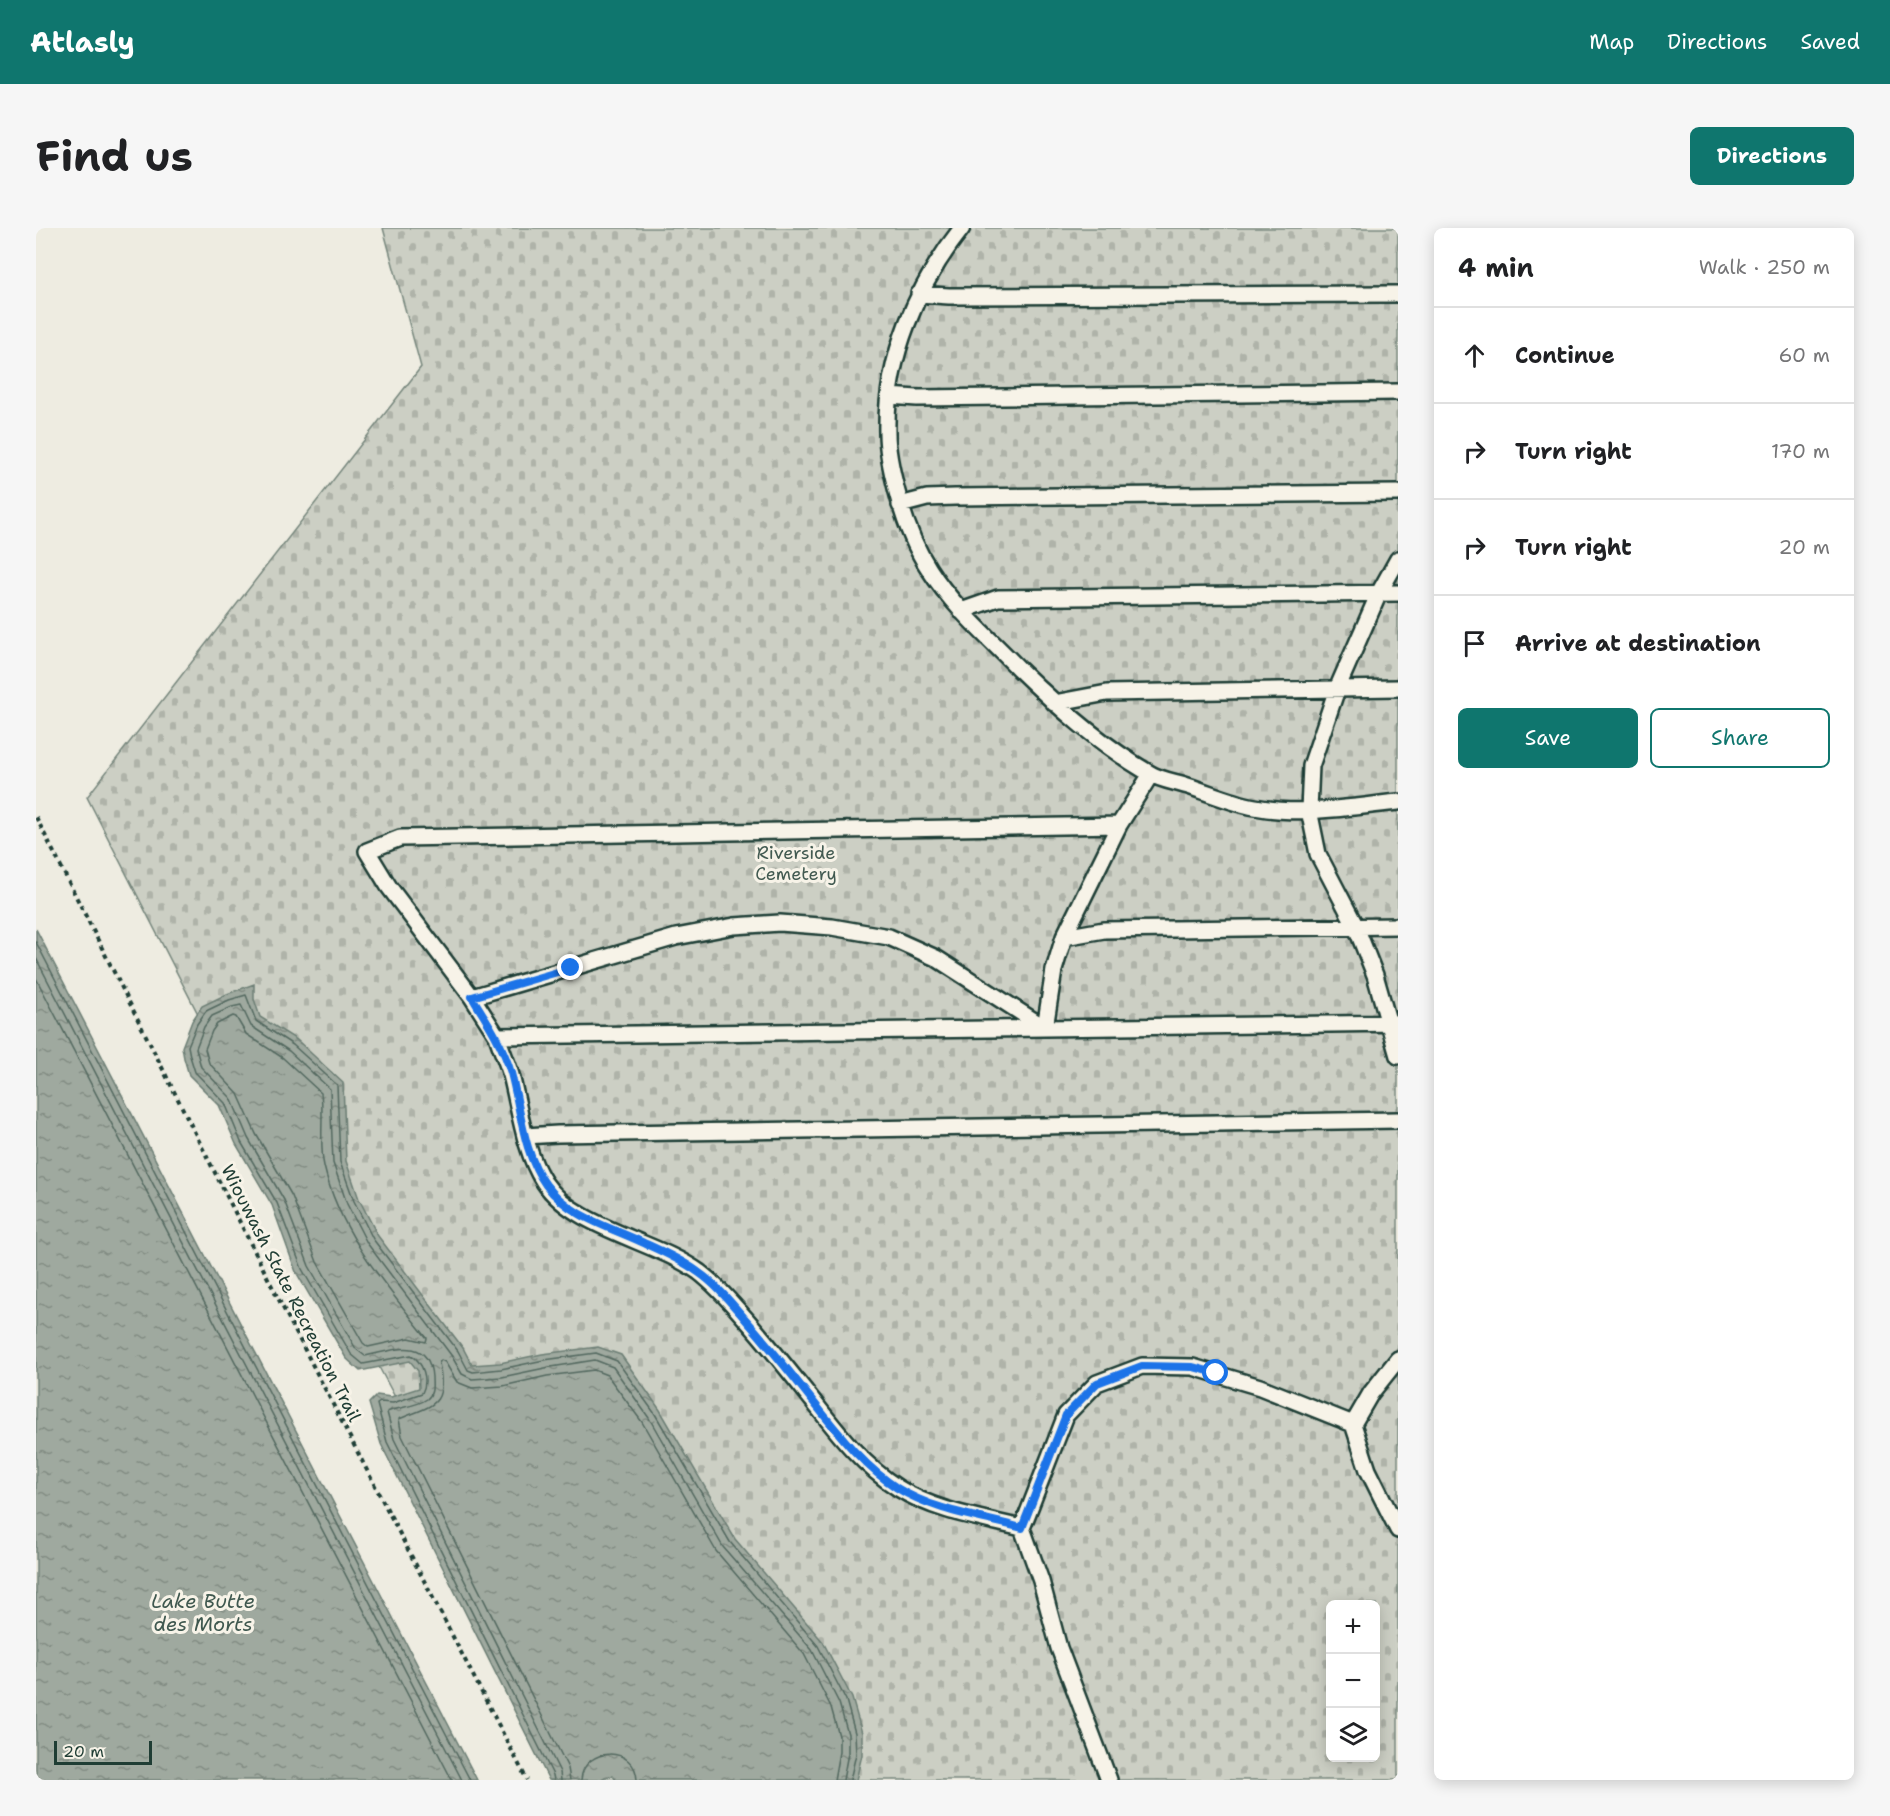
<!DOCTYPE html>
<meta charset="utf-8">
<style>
:root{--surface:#fff;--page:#f6f6f6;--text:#202124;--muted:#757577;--line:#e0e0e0;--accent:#0f766e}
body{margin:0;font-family:"Shantell Sans",sans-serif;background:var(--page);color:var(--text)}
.controls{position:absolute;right:18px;bottom:18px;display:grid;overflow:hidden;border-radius:9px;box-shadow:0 3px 15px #0003}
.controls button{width:54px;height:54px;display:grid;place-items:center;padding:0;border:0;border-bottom:2px solid var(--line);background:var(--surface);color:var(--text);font:30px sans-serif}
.scale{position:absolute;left:18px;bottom:15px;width:98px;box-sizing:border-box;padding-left:6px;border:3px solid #1f3d34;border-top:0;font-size:16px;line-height:21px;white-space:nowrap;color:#1f3d34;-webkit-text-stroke:4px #f7f3e8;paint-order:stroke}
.stop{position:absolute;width:18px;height:18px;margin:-14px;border:4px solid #1a73e8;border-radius:50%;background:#fff}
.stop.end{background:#1a73e8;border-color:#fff;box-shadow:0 2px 6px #0008}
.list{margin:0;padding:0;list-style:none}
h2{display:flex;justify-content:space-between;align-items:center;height:78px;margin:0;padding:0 24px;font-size:26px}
h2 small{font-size:20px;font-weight:400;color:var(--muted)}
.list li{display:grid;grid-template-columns:39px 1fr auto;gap:18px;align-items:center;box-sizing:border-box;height:96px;padding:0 24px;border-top:2px solid var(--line)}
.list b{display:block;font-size:22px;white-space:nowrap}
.list em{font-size:20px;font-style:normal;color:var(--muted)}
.actions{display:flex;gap:12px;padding:18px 24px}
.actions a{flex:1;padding:14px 0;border:2px solid var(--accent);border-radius:9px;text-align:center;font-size:21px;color:var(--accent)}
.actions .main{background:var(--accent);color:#fff}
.icon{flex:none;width:33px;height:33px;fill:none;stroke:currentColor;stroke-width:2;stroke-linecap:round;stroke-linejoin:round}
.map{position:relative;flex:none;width:1362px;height:1552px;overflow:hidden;border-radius:9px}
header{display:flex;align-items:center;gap:36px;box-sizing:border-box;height:84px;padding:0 30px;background:var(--accent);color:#fff}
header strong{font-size:28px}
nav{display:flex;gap:33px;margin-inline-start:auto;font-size:21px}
.intro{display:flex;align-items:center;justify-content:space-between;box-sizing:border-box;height:144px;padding:0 36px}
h1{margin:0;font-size:42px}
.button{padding:15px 27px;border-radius:9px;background:var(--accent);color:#fff;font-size:21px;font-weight:700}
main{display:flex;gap:36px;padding:0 36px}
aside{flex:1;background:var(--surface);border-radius:9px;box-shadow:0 3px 15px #0003}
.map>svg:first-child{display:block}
.cemetery{fill:url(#cemetery-stones);stroke:#76867c;stroke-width:1.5;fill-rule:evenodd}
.water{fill:url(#water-ripples);stroke:#6c7e74;stroke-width:1.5}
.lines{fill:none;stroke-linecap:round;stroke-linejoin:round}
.shore{stroke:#52685f;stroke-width:1.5}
.service-casing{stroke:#1f3d34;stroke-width:20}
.path{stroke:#1f3d34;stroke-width:4;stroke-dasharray:4.5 4.5;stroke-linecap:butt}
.service{stroke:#f7f3e8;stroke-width:15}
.route{stroke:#1a73e8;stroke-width:8}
.labels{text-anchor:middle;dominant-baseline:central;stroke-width:6;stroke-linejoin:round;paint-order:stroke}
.park-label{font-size:18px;fill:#425a51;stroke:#f7f3e8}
.street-label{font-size:18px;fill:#1f3d34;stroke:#f7f3e8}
.water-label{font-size:20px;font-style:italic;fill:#3f584f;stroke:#f7f3e8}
</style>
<header>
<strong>Atlasly</strong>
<nav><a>Map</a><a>Directions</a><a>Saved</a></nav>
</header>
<div class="intro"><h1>Find us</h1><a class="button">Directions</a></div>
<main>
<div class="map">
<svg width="1362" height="1552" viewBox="0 0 1362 1552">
<defs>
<pattern id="cemetery-stones" width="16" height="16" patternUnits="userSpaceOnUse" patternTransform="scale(1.5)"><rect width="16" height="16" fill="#cccfc4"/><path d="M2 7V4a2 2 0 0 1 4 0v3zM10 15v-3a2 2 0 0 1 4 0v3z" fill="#afb3a9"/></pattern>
<pattern id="water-ripples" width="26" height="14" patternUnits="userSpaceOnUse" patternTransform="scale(1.5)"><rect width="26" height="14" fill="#9fa99f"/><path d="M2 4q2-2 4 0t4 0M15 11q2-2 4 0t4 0" fill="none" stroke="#818b82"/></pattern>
</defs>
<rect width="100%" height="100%" fill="#eeece1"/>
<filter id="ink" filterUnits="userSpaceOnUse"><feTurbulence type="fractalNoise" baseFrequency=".0167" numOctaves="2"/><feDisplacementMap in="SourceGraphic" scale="12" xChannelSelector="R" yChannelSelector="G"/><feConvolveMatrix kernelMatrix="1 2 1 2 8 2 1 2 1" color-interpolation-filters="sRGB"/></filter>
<g filter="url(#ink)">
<!-- cemetery -->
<path class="cemetery" d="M347,0H1362V1552H563L335,1124L51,569L385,139ZM1294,1376H1340V1530H1294Z"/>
<!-- water -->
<path class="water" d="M0,701L441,1552H0Z
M218,756V771L224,789L261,812L307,855L310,933L323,971L342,1008L427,1120L436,1137L464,1135L506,1126L562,1119L585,1127L624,1182L699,1311L787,1414L816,1470L826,1505V1527L820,1552H580L577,1548L569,1549L564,1552H513L345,1216L333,1175L341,1167L355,1169L383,1160L382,1143L374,1133L324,1143L310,1130L260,1044L236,977L200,916L183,877L153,847L148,830L146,819L156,793L166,778L191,766Z"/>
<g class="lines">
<!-- shore -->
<path class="shore" d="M0,714L434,1552
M0,730L426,1552
M0,750L416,1552
M197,788L200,789L210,806L247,830L285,865C288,888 283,917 288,938C303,1004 350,1058 391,1110L390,1114L373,1110L332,1119L327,1115L281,1034L256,968L220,906L202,866L173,835L169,821L176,803L181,796Z
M518,1552L517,1547L351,1214L341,1176L344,1174L357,1175L386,1165C393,1152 387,1134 375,1127L327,1136L315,1126L266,1041L241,975L205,914L189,875L159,844L154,828L152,818L161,796L170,783L193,772L210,767L220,793L257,817L301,857L304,934L318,973L337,1011L422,1123L432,1142L437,1144L465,1141L508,1132L560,1125L581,1133L619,1186L694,1314L782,1418L810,1472L819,1505L820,1526L814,1552
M525,1552L524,1544L358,1211L351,1184C362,1179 380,1179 391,1171C398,1165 396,1157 396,1149C393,1106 356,1123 329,1128L320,1121L273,1038L248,972L212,910L195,870L165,839L160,820L168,799L176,788L196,779L205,777L215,798L253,823L294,861L297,935L311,976L331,1015L415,1127L426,1146L436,1151L466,1149L509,1140L559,1132L577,1139L613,1190L687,1319L776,1422L803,1475L812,1506V1525L807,1552
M534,1552L532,1540L366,1208L363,1191C396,1177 412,1179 403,1135L405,1132L409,1134L421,1154L436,1160L467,1158L511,1148L558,1142L571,1147L606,1194L680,1323L768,1426L795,1479L803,1508V1524L798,1552
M545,1552C547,1518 600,1517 601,1552"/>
<!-- service casing -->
<g class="service-casing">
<path id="service" d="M926,0C881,57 849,131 851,205C851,225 856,245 861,264C868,291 878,318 893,341C917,379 952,409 983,441C1023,480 1065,517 1113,545C1124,552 1140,554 1152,558C1174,565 1196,575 1219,579C1265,588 1316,579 1362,574
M883,66L913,68L1362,66
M853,168L881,170L1362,164
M864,277L891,270L919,269L1362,265
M1362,331L1343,365L1301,461L1275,538L1273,582L1282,626L1320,699L1339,747L1362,828
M925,383L962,370L1362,365
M1018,475L1071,465L1362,460
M1028,709L1068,702L1362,698
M436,769L353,659L331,623L364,610L1083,597
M461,808L436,769L640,709L698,698L744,695L796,699L853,709L900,730L1009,800L1018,742L1028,709L1083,597L1115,546
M489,908L522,906L1362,892
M1362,1131L1335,1165L1317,1196L1332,1242L1362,1302
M986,1300L1030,1187L1061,1155L1106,1138L1157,1139L1224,1159L1317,1196
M1073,1552L1023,1420L1005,1353L986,1300C945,1290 898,1283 862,1260C826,1237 802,1205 777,1173C754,1144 732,1116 708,1089C694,1073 680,1057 663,1044C618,1012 538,1000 508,954C488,923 484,882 475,847C471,834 465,821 461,808L1362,795"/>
</g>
<!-- path -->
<path class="path" d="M0,589L242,1070L491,1552"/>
<!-- service -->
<use href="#service" class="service"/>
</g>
</g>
<g class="lines" filter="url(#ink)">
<!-- route -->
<path class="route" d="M535,740L436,769C451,793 467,817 475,845C485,882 487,926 510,957C535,990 575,999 610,1016C628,1024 647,1033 662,1044C681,1057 695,1075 710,1092C734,1119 757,1148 779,1176C804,1207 827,1238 861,1260C898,1283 945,1289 986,1300L1030,1187L1061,1155L1106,1138L1157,1139L1180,1145"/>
</g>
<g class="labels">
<!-- park labels -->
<g class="park-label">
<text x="760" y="625">Riverside<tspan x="760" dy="21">Cemetery</tspan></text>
</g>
<!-- street labels -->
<g class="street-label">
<text transform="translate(255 1065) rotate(63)">Wiouwash State Recreation Trail</text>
</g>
<!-- water labels -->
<g class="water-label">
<text x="167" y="1373">Lake Butte<tspan x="167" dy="23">des Morts</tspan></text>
</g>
</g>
</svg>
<div class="controls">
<button>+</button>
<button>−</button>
<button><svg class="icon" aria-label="layers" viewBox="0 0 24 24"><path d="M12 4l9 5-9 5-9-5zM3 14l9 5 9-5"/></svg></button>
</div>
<div class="scale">20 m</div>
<div class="stop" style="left:1180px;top:1145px"></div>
<div class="stop end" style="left:535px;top:740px"></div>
</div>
<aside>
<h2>4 min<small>Walk · 250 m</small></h2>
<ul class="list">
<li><svg class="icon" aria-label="ahead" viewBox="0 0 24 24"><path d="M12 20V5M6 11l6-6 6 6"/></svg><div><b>Continue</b></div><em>60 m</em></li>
<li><svg class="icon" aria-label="right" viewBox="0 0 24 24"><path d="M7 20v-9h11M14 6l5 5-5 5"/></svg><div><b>Turn right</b></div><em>170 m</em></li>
<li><svg class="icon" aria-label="right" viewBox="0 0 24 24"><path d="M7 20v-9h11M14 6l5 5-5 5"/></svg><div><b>Turn right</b></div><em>20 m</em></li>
<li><svg class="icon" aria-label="arrive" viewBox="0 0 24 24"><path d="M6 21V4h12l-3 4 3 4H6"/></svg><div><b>Arrive at destination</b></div></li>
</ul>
<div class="actions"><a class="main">Save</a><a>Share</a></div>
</aside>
</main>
